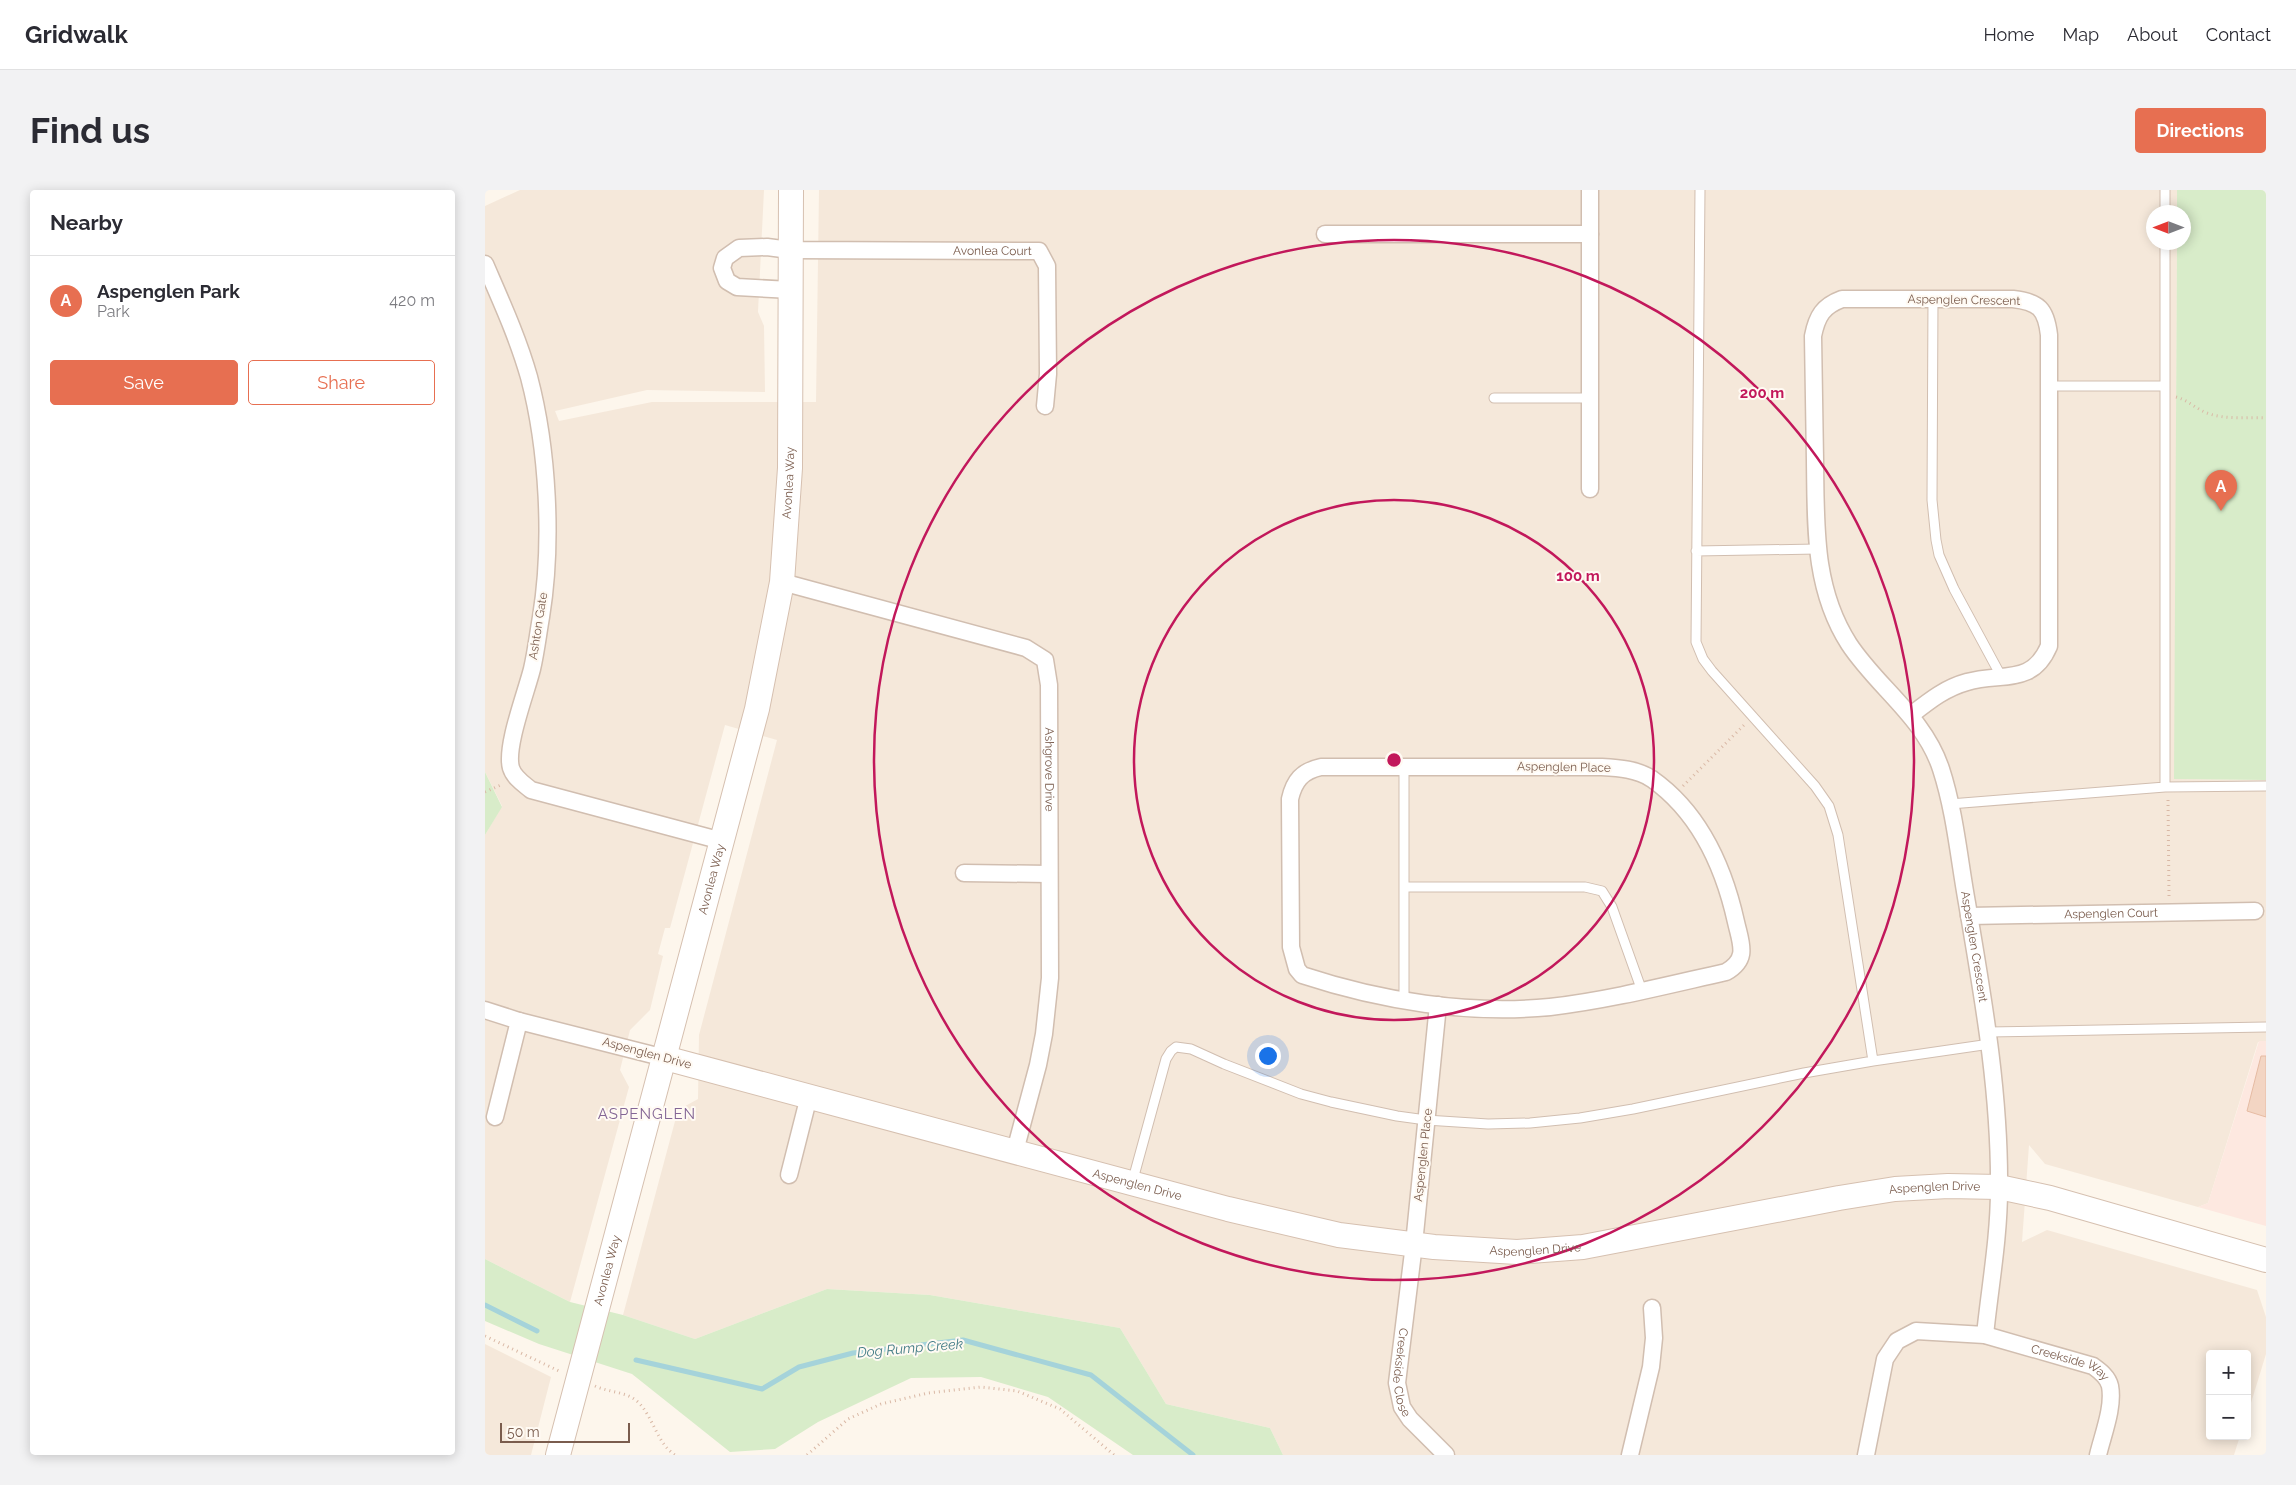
<!DOCTYPE html>
<meta charset="utf-8">
<style>
:root{--surface:#fff;--page:#f2f2f3;--text:#2b2b33;--muted:#7c7c81;--line:#e1e1e2;--accent:#e76f51}
body{margin:0;font-family:Raleway,sans-serif;background:var(--page);color:var(--text)}
.controls{position:absolute;right:15px;bottom:15px;display:grid;overflow:hidden;border-radius:5px;box-shadow:0 2px 12px #0003}
.controls button{width:45px;height:45px;display:grid;place-items:center;padding:0;border:0;border-bottom:1px solid var(--line);background:var(--surface);color:var(--text);font:25px sans-serif}
.compass{position:absolute;left:1661px;top:15px;width:45px;height:45px;border-radius:50%;background:var(--surface);box-shadow:0 2px 12px #0003;rotate:270deg}
.scale{position:absolute;left:15px;bottom:12px;width:130px;box-sizing:border-box;padding-left:5px;border:2px solid #7a5c4d;border-top:0;font-size:14px;line-height:18px;white-space:nowrap;color:#7a5c4d;-webkit-text-stroke:4px #fffaf3;paint-order:stroke}
.you{position:absolute;left:782px;top:865px;width:18px;height:18px;margin:-12px;border:4px solid #fff;border-radius:50%;background:#1a73e8;box-shadow:0 0 0 8px #1a73e833}
.badge{display:grid;place-items:center;width:32px;height:32px;border-radius:50%;background:var(--accent);color:#fff;font-size:16px;font-weight:700}
.pin{position:absolute;translate:-50% -41px;filter:drop-shadow(0 1px 2px #0008)}
.pin::after{content:'';position:absolute;top:26px;width:18px;height:15px;background:inherit;clip-path:polygon(0 0,100% 0,50% 100%)}
.list{margin:0;padding:0;list-style:none}
h2{display:flex;justify-content:space-between;align-items:center;height:65px;margin:0;padding:0 20px;font-size:21px}
h2 small{font-size:16px;font-weight:400;color:var(--muted)}
.list li{display:grid;grid-template-columns:32px 1fr auto;gap:15px;align-items:center;box-sizing:border-box;height:90px;padding:0 20px;border-top:1px solid var(--line)}
.list b{display:block;font-size:19px;white-space:nowrap}
.list p{margin:0;font-size:16px;white-space:nowrap;color:var(--muted)}
.list em{font-size:16px;font-style:normal;color:var(--muted)}
.actions{display:flex;gap:10px;padding:15px 20px}
.actions a{flex:1;padding:11px 0;border:1px solid var(--accent);border-radius:5px;text-align:center;font-size:18px;color:var(--accent)}
.actions .main{background:var(--accent);color:#fff}
.map{position:relative;flex:none;width:1781px;height:1265px;overflow:hidden;border-radius:5px}
header{display:flex;align-items:center;gap:30px;box-sizing:border-box;height:70px;padding:0 25px;background:var(--surface);border-bottom:1px solid var(--line)}
header strong{font-size:24px}
nav{display:flex;gap:28px;margin-inline-start:auto;font-size:18px}
.intro{display:flex;align-items:center;justify-content:space-between;box-sizing:border-box;height:120px;padding:0 30px}
h1{margin:0;font-size:35px}
.button{padding:12px 22px;border-radius:5px;background:var(--accent);color:#fff;font-size:18px;font-weight:700}
main{display:flex;gap:30px;padding:0 30px}
aside{flex:1;background:var(--surface);border-radius:5px;box-shadow:0 2px 12px #0003}
.map>svg:first-child{display:block}
.residential{fill:#f5e8da}
.commercial{fill:#fde8e0}
.green{fill:#d8ecc9}
.lines{fill:none;stroke-linecap:round;stroke-linejoin:round}
.stream{stroke:#a5d3da;stroke-width:5}
.building{fill:#f3d5c3;stroke:#e6bba3}
.lane-casing{stroke:#d1beb0;stroke-width:11}
.street-casing{stroke:#d1beb0;stroke-width:19}
.secondary-casing{stroke:#d6c0b0;stroke-width:26}
.path{stroke:#d9b8a5;stroke-width:3;stroke-dasharray:1 4;stroke-linecap:butt}
.lane{stroke:#fff;stroke-width:9}
.street{stroke:#fff;stroke-width:16}
.secondary{stroke:#fff;stroke-width:24}
.ring{fill:none;stroke:#c2185b;stroke-width:2.5}
.labels{text-anchor:middle;dominant-baseline:central;stroke-width:4;stroke-linejoin:round;paint-order:stroke}
.street-label{font-size:12px;fill:#7a5c4d;stroke:#fffaf3}
.water-label{font-size:14px;font-style:italic;fill:#437c86;stroke:#fffaf3}
.quarter-label{font-size:15px;letter-spacing:1px;fill:#846695;stroke:#fffaf3}
.centre{fill:#c2185b;stroke:#fffaf3;stroke-width:2.5}
.ring-label{font-size:15px;text-anchor:middle;font-weight:bold;fill:#c2185b;stroke:#fffaf3;stroke-width:4;stroke-linejoin:round;paint-order:stroke}
</style>
<header>
<strong>Gridwalk</strong>
<nav><a>Home</a><a>Map</a><a>About</a><a>Contact</a></nav>
</header>
<div class="intro"><h1>Find us</h1><a class="button">Directions</a></div>
<main>
<aside>
<h2>Nearby<small></small></h2>
<ul class="list">
<li><span class="badge">A</span><div><b>Aspenglen Park</b><p>Park</p></div><em>420 m</em></li>
</ul>
<div class="actions"><a class="main">Save</a><a>Share</a></div>
</aside>
<div class="map">
<svg width="1781" height="1265" viewBox="0 0 1781 1265">
<rect width="100%" height="100%" fill="#fdf6ec"/>
<!-- residential -->
<path class="residential" d="M35,0H279L273,122L279,136L280,202L162,200L70,221L74,231L167,212H331L334,0H1692V22H1668V52L1692,53L1690,589L1781,590V851L1773,852L1723,1013L1713,1017L1560,974L1544,955L1537,1052L1562,1040L1772,1100L1781,1127V1164L1762,1226V1164H1725V1246H1755L1749,1265H798L785,1238L681,1214L635,1138L445,1105L342,1099L210,1149L138,1125L193,920L213,909L214,845L292,550L240,535L185,738H180L173,764L178,766L165,820L145,840L135,880L144,897L85,1112L0,1069V645L17,616L0,582V16Z
M0,1154L66,1187L46,1265H0Z"/>
<!-- commercial -->
<path class="commercial" d="M1774,851H1781V1036L1713,1017L1723,1013Z"/>
<!-- green -->
<path class="green" d="M1692,0H1781V590L1689,589L1692,53L1698,52V22H1692Z
M0,582L17,617L0,645Z
M0,1069L85,1112L138,1125L210,1149L342,1099L445,1105L635,1138L681,1214L785,1238L798,1265H648L563,1207L496,1187L426,1188L333,1232L290,1259L245,1262L147,1184L54,1154L0,1131Z"/>
<g class="lines">
<!-- stream -->
<path class="stream" d="M0,1115L52,1141
M151,1170L277,1199L314,1177L368,1163L478,1150L606,1185L708,1265"/>
</g>
<!-- building -->
<path class="building" d="M1776,866H1781V927L1762,921Z"/>
<g class="lines">
<!-- lane casing -->
<g class="lane-casing">
<path id="lane" d="M1215,0L1211,452L1218,469L1227,481L1330,596L1344,616L1353,645L1388,871
M1680,0V22
M1680,52V597
M1448,109L1447,310L1451,350L1454,365L1469,399L1516,486
M1564,196H1680
M1009,208H1105
M1211,361L1332,359
M919,577V810
M1465,614L1680,597L1781,596
M919,697H1100L1117,701L1127,717L1157,801
M1503,842L1781,837
M647,993L681,869L686,861L691,857L706,859L739,874L816,904L846,912L912,926L941,930L1003,934L1045,933L1095,928L1148,919L1319,883L1388,871L1505,854"/>
</g>
<!-- street casing -->
<g class="street-casing">
<g id="street">
<path d="M1105,0V299"/>
<path d="M840,44H1105"/>
<path d="M0,74C16,111 33,148 44,187C63,259 68,353 56,427C53,444 51,462 47,479C41,503 20,557 26,578C29,588 39,594 46,600L237,651"/>
<path id="s1" d="M306,100L252,97L242,91L237,78L240,68L254,58L282,57L305,60L554,61L562,76L563,184L560,216"/>
<path id="s2" d="M297,392L541,458L560,470L564,495L565,788L559,844L553,875L530,961"/>
<path id="s3" d="M1426,525C1444,511 1460,498 1482,492C1517,482 1547,496 1564,456V145C1561,119 1554,112 1528,109H1357C1338,116 1332,126 1328,146C1329,188 1329,229 1330,271C1331,335 1328,398 1364,454C1393,498 1439,527 1456,579C1470,622 1474,669 1482,713C1498,808 1515,902 1514,999C1514,1048 1505,1096 1500,1145"/>
<path d="M836,577H1116C1133,578 1152,579 1167,589C1215,623 1239,678 1251,732C1256,754 1264,769 1241,782C1183,795 1125,810 1065,817C983,825 896,811 817,785L812,779L806,757L805,609C809,591 817,581 836,577Z"/>
<path d="M479,683L564,684"/>
<path id="s4" d="M1484,726L1770,721"/>
<path id="s5" d="M953,815L929,1054L912,1193L917,1217L925,1229L961,1265"/>
<path d="M0,820L34,831L180,868"/>
<path d="M10,927L34,831"/>
<path d="M304,985L324,906"/>
<path d="M1145,1265L1166,1177L1169,1148L1167,1118"/>
<path id="s6" d="M1381,1265L1400,1169L1412,1151L1431,1141L1500,1145L1608,1176C1615,1181 1623,1187 1625,1196C1629,1217 1618,1244 1613,1265"/>
</g>
</g>
<!-- secondary casing -->
<g class="secondary-casing">
<g id="secondary">
<path id="s7" d="M180,868L743,1019L854,1045L949,1057L1032,1062L1098,1057L1354,1008L1410,999L1463,996L1514,997L1565,1008L1781,1070"/>
<path id="s8" d="M73,1265L272,519L297,392L305,278L306,0"/>
</g>
</g>
<!-- path -->
<path class="path" d="M1691,207C1703,210 1711,219 1722,223C1740,230 1763,227 1781,228
M1198,596L1259,535
M0,602L18,594
M1683,610L1684,706
M0,1146L74,1181
M110,1196C125,1203 142,1201 154,1213C169,1229 172,1253 190,1265
M322,1265L363,1229L396,1214L443,1203L496,1197L532,1201L575,1219L629,1265"/>
<!-- lane -->
<use href="#lane" class="lane"/>
<!-- street -->
<use href="#street" class="street"/>
<!-- secondary -->
<use href="#secondary" class="secondary"/>
</g>
<!-- distance rings -->
<g class="ring">
<circle cx="909" cy="570" r="260"/>
<circle cx="909" cy="570" r="520"/>
</g>
<g class="labels">
<!-- street labels -->
<g class="street-label">
<text stroke="none"><textPath href="#s1" startOffset="361">Avonlea Court</textPath></text>
<text transform="translate(1479 110) rotate(1)">Aspenglen Crescent</text>
<text stroke="none"><textPath href="#s8" startOffset="1001">Avonlea Way</textPath></text>
<text transform="translate(53 436) rotate(-81)">Ashton Gate</text>
<text transform="translate(1079 577) rotate(1)">Aspenglen Place</text>
<text stroke="none"><textPath href="#s2" startOffset="385">Ashgrove Drive</textPath></text>
<text stroke="none"><textPath href="#s8" startOffset="596">Avonlea Way</textPath></text>
<text stroke="none"><textPath href="#s4" startOffset="142">Aspenglen Court</textPath></text>
<text stroke="none"><textPath href="#s3" startOffset="1401">Aspenglen Crescent</textPath></text>
<text transform="translate(162 863) rotate(15)">Aspenglen Drive</text>
<text transform="translate(938 965) rotate(-84)">Aspenglen Place</text>
<text stroke="none"><textPath href="#s7" startOffset="489">Aspenglen Drive</textPath></text>
<text stroke="none"><textPath href="#s7" startOffset="1299">Aspenglen Drive</textPath></text>
<text stroke="none"><textPath href="#s7" startOffset="894">Aspenglen Drive</textPath></text>
<text stroke="none"><textPath href="#s8" startOffset="191">Avonlea Way</textPath></text>
<text stroke="none"><textPath href="#s6" startOffset="300">Creekside Way</textPath></text>
<text stroke="none"><textPath href="#s5" startOffset="370">Creekside Close</textPath></text>
</g>
<!-- water labels -->
<g class="water-label">
<text transform="translate(425 1158) rotate(-5)">Dog Rump Creek</text>
</g>
<!-- quarter labels -->
<g class="quarter-label">
<text x="162" y="924">ASPENGLEN</text>
</g>
</g>
<circle cx="909" cy="570" r="8" class="centre"/>
<g class="ring-label">
<text x="1277" y="208">200 m</text>
<text x="1093" y="391">100 m</text>
</g>
</svg>
<div class="controls">
<button>+</button>
<button>−</button>
</div>
<svg class="compass" viewBox="-18 -18 36 36"><path d="M0-13l5 13h-10z" fill="#e53935"/><path d="M0 13l5-13h-10z" fill="#7c7c81"/></svg>
<div class="scale">50 m</div>
<div class="you"></div>
<div class="pin badge" style="left:1736px;top:321px">A</div>
</div>
</main>
